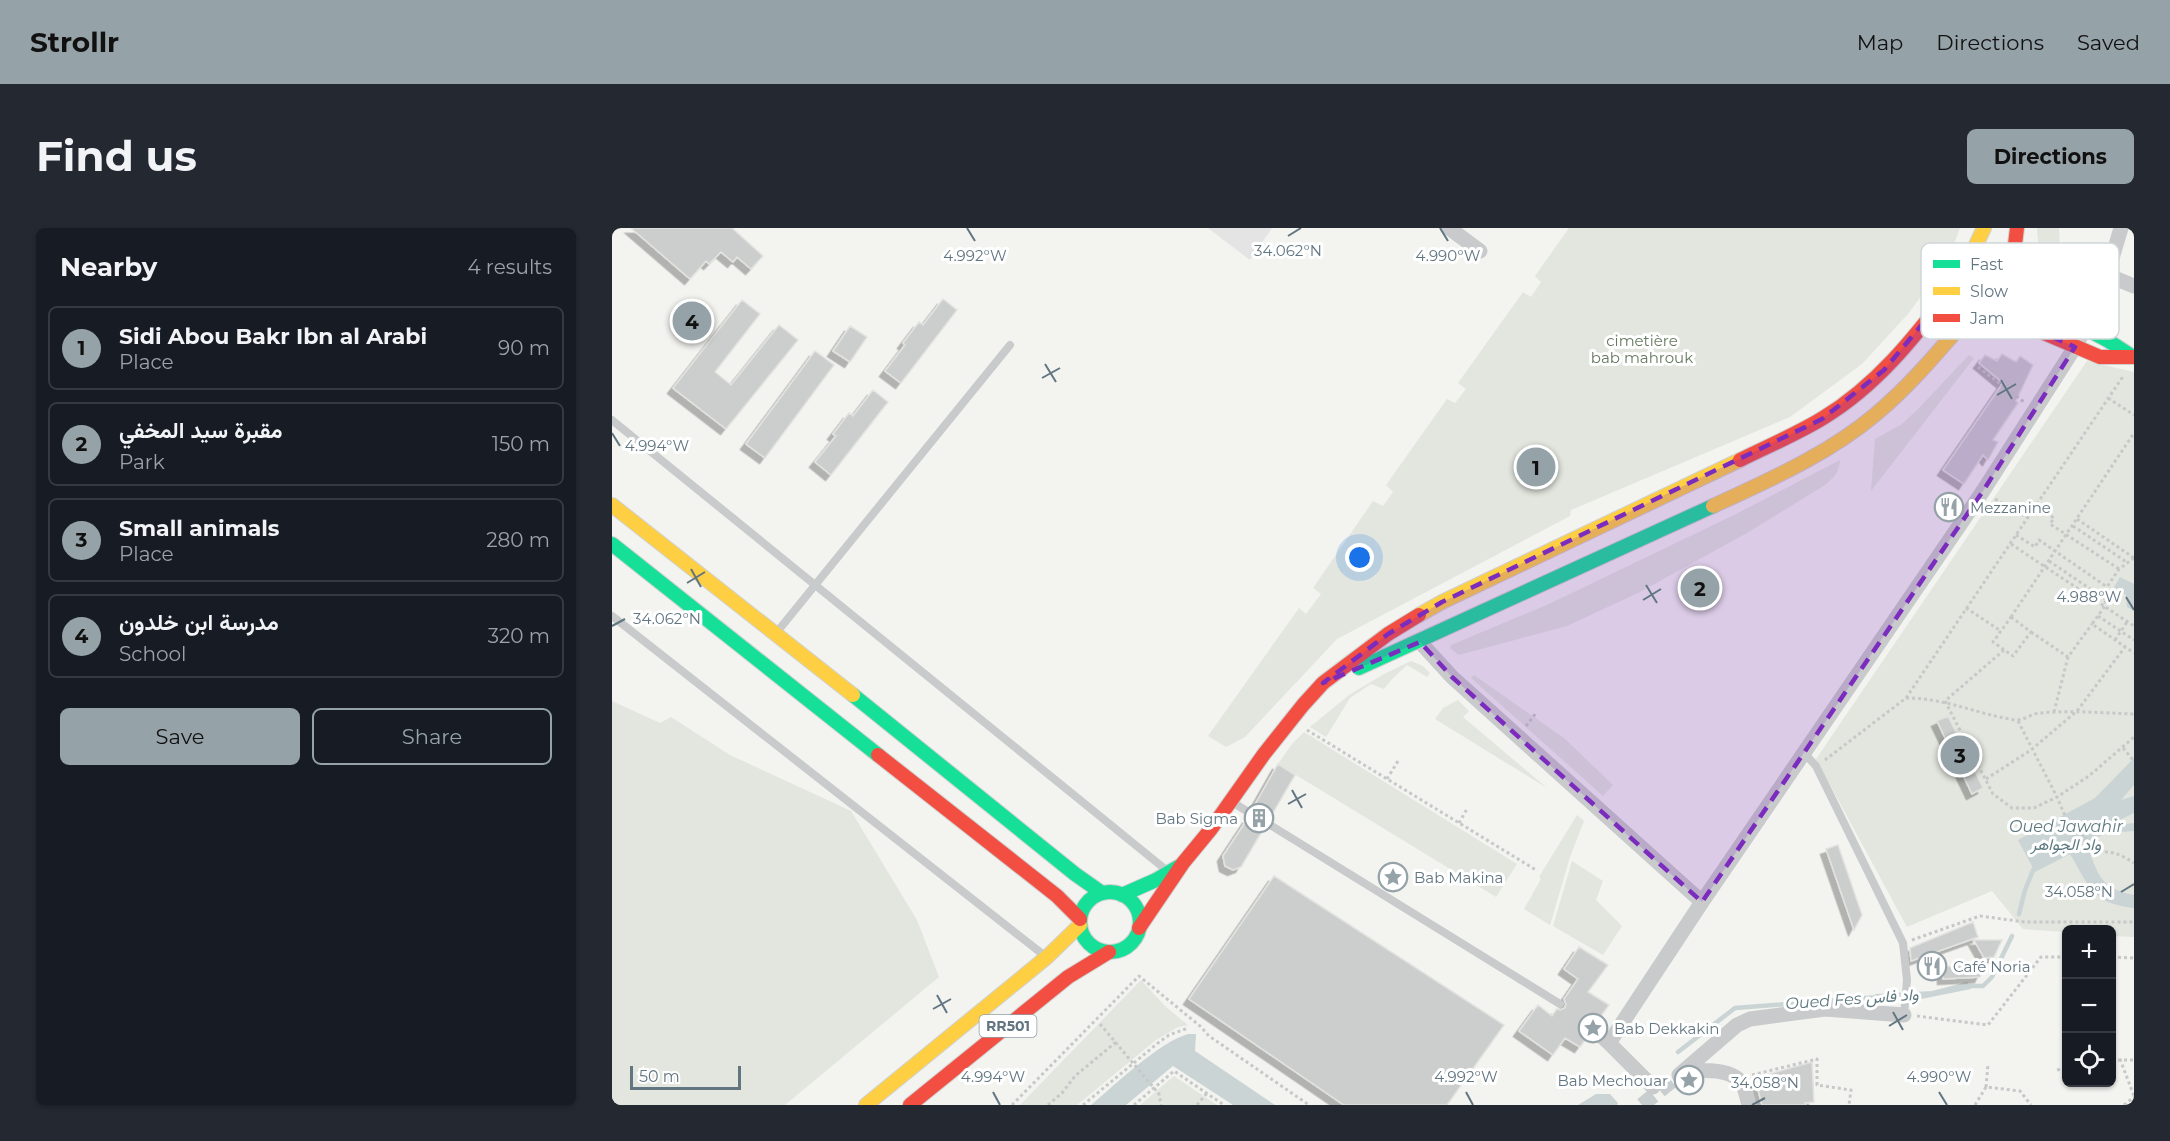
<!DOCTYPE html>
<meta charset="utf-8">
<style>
:root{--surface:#171b24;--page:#242831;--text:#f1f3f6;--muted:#9ea1a6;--line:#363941;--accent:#95a2a8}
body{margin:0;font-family:Montserrat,Vazirmatn,sans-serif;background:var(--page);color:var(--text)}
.controls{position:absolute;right:18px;bottom:18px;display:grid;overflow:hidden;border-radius:9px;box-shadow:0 2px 4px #0004}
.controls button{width:54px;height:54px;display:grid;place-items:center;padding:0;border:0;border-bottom:2px solid var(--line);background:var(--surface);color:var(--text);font:30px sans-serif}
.scale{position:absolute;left:18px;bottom:15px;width:111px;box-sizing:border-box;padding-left:6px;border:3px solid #627682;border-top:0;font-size:16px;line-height:21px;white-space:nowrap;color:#627682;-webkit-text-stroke:4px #fff;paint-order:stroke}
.you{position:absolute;left:748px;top:330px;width:21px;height:21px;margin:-15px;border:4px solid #fff;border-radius:50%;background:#1a73e8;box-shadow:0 0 0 9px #1a73e833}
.badge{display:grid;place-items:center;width:39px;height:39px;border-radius:50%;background:var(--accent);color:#111;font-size:20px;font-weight:700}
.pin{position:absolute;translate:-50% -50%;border:3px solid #fff;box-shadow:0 2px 6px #0006}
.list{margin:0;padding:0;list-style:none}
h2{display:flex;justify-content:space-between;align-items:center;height:78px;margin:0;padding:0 24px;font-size:26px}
h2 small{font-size:20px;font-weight:400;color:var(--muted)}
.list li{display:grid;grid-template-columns:39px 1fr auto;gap:18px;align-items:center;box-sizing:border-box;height:84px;margin:0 12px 12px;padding:0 12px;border:2px solid var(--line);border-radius:9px}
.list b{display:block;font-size:22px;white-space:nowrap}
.list p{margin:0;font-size:20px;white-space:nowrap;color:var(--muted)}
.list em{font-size:20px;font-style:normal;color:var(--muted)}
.actions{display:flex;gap:12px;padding:18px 24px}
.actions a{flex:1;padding:14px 0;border:2px solid var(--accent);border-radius:9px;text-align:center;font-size:21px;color:var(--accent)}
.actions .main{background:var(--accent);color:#111}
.icon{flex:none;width:33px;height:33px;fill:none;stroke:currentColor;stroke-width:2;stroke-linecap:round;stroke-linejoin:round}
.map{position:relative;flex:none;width:1522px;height:877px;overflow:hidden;border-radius:9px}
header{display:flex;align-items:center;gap:36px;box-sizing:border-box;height:84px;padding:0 30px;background:var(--accent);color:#111}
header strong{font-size:28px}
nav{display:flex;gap:33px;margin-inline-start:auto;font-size:21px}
.intro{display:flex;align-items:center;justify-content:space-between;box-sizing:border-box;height:144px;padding:0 36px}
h1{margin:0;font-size:42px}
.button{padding:15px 27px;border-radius:9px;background:var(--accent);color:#111;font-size:21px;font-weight:700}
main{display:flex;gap:36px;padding:0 36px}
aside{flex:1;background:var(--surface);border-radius:9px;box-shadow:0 2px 4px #0004}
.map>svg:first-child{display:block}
.built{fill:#e3e4e3}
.green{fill:#e2e6de}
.water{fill:#cad4d5}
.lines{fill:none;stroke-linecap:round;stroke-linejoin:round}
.stream{stroke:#cad4d5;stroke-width:4.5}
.building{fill:#cbcecd;stroke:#e2e2e0;stroke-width:1.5;filter:url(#shadow)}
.street-tunnel{stroke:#c8cecf;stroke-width:15;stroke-dasharray:15 8;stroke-linecap:butt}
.fast-casing{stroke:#cfd1d0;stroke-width:16}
.slow-casing{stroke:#cfd1d0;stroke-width:16}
.jam-casing{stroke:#cfd1d0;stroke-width:16}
.path{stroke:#c7c8c8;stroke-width:3;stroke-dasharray:3 3;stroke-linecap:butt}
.lane{stroke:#c8cacb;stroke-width:8}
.street{stroke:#c8cacb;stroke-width:15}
.fast{stroke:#16e098;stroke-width:14}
.slow{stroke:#ffcf43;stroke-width:14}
.jam{stroke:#f24e42;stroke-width:14}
.marked{fill:#7b2cbf;fill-opacity:0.2;stroke:#7b2cbf;stroke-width:4.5;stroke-dasharray:12 8;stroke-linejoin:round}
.ticks{fill:none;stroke:#627682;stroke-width:2}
.labels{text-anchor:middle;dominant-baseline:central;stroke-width:6;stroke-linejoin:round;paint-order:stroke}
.shield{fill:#fff;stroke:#919fa8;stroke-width:1.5}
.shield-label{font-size:14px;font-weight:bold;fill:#627682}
.park-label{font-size:15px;fill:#677961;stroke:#fff}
.poi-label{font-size:15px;fill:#627682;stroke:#fff;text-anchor:start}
.water-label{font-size:16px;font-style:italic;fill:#5d797f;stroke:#fff}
.key{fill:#fff;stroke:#d0d6da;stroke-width:1.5}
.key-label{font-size:16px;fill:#627682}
.ticks-label{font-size:15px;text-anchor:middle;fill:#627682;stroke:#fff;stroke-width:6;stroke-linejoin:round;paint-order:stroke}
</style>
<header>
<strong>Strollr</strong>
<nav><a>Map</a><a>Directions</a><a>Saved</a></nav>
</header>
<div class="intro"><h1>Find us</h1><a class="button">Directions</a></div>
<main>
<aside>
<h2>Nearby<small>4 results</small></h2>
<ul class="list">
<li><span class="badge">1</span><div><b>Sidi Abou Bakr Ibn al Arabi</b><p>Place</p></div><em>90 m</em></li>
<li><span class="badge">2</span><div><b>مقبرة سيد المخفي</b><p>Park</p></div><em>150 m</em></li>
<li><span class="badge">3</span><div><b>Small animals</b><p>Place</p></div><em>280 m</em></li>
<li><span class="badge">4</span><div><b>مدرسة ابن خلدون</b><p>School</p></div><em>320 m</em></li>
</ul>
<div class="actions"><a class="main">Save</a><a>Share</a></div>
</aside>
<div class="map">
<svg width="1522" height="877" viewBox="0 0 1522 877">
<defs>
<filter id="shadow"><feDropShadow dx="-5.5" dy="5.5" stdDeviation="0" flood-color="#0004"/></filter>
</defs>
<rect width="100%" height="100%" fill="#f3f3f0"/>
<!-- built -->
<path class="built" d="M596,0H660L638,32Z"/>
<!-- green -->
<path class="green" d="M957,0H1348L1336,32L1296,86L1250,136L1178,189L959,282L958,288L725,411L633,509L614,519L596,508L687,380L694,386L709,366L701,360L761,273L771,278L781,264L774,257L835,171L843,175L854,161L846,155L911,64L919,69L929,54L923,48Z
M1425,0H1447L1448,22H1433L1428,43Z
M1357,127L1362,130L1259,263L1263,211L1290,196L1306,181Z
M1475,133L1522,144V709L1500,708V702H1454V704L1411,701L1380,663L1295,699L1204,531Z
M1228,232C1227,245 1222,249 1213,257L1135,305L1026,365L955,398L847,427L838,420L839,417L937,376L1122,287Z
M1093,348L1101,362L1082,372L1075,359Z
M799,433L811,438L818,445L815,449L795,437L780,451L772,461L759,456L738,470L714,509L698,499L737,467L772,446Z
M862,447L952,510L1001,557L991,568L859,450Z
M846,472L857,483L851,489L935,560L823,491L831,480Z
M0,473L48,495L59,489L118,527L239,583L305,692L327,749L173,877H0Z
M692,504L905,636L884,669L666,536L680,516Z
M965,587L972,593L958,629L938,697L912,681L929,651L927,649Z
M960,633L991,653L984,672L1010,698L991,727L941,698Z
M529,752L554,779L576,797L566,799L544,812L465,877H408Z
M562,848L605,877H606H528Z"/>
<!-- water -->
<path class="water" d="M1508,349L1522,356V383L1515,379L1514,367L1502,359Z
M1522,530V557L1509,572L1522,568V585L1495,598L1522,595V603L1496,605L1473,614C1487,644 1485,660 1522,667V680C1481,676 1477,658 1458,626L1423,644L1406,612L1483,570Z
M1355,754L1359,761L1309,771H1264L1263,766L1320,763Z
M576,806H584L583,823L663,877H621L561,838L514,877H479C503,857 547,814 576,806Z
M984,866H998L1006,875L1005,877H966Z"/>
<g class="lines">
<!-- stream -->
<path class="stream" d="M1407,686L1413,662L1424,635
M1353,758H1371L1380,749L1400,708
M1066,824L1123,780L1267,769"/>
</g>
<!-- building -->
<path class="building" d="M19,0H120L151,28L139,41L125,29L121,34L109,24L97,36L94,33L78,51Z
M331,71L345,82L289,155L273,143L293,117L291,115L307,94L311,97Z
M130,72L148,86L103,144L119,157L167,97L186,112L114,201L61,160Z
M238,98L255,109L238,134L221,123Z
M203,123L222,137L153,230L134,216Z
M1390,126L1404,134L1408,128L1421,137L1404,173L1406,175L1381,212L1386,214L1376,232L1371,227L1352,256L1331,242L1391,155L1367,135L1373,127L1385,133Z
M261,162L276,174L219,247L203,234L224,208L221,206L237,185L241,188Z
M922,226L937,238L925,252L911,240Z
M1336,488L1371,560L1360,566L1325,493Z
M666,536L683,547L658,590H653L650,592V597L652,600L629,639L621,642L613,638L611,628L636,590H640L643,588L641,580Z
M1226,617L1250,687L1242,702L1214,621Z
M662,648L892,797L835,877H732L577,771Z
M1361,694L1366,709L1299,733L1298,720Z
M1362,712H1390L1382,729L1372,730Z
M967,719L996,737L976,764L997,777L986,792L979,791L974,794L972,802L976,808L968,819L953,810L941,827L907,803L926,777L940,788L945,781L948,782L953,780L954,776L952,771L966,751L952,741Z
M1374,736L1368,749L1331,751V739Z
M1200,834L1202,874L1193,875L1194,877H1150L1143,850Z"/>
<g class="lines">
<!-- street-tunnel -->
<path class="street-tunnel" d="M1030,877L1067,847"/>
<!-- fast casing -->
<g class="fast-casing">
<path id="fast" d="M1392,58L1495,112L1521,129
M0,316L266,527
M747,440L1101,278
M241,467L463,646L490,665
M468 694a30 30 0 1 1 60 0a30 30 0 1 1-60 0Z
M510,667L544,652L566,639"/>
</g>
<!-- slow casing -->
<g class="slow-casing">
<path id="slow" d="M1342 62a25 25 0 1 1 50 0a25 25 0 1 1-50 0Z
M1352,42L1372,0
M0,277L241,467
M1101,278C1157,252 1217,226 1264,186C1300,156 1329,120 1359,86
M807,387L830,374L1128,232
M254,877L435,729L468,697"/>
</g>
<!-- jam casing -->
<g class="jam-casing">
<path id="jam" d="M1391,52L1402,25L1405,0
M1372,87L1404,93L1488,129H1522
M1128,232C1156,218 1185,206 1211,190C1266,157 1304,107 1343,57
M266,527L445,668L468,691
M527,700L571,635L599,601L652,526L691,477L711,455L776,406L807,387
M298,877L456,749L497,724"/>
</g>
<!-- path -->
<path class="path" d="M1366,139L1412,174
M1496,170L1522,187
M1383,271L1416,290
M1424,278L1442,290L1438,296L1507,341
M1465,291L1522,330
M1461,298L1516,335
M1404,307L1423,319L1427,312L1495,359
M1399,316L1522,398
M1522,330L1507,341L1495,359L1493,378L1480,396L1522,425
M1437,333L1493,371
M1354,380L1389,403
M1486,388L1522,412
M1399,389L1522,205
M1399,389L1419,404L1401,428L1381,414Z
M1419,404L1456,429L1480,396
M1503,412L1515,394
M1392,422L1333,473L1381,566L1400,580H1422L1445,569L1477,548L1522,509
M1294,470C1333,470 1365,486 1403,492C1411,493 1420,485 1429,485C1460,482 1491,485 1522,486
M1442,484L1456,429
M1406,493L1445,569L1463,611L1472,607L1481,626C1498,621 1508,626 1522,635
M914,498L924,485
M695,502L924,642
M1511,520L1522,533
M1213,532L1294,470L1512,147
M775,551L786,533
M1374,551L1419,522L1465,483L1513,419
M847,595L855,581
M1300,712L1368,688L1413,694H1522
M1500,729L1522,730
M1305,788L1376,797L1429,729H1454
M488,796L547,866L549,877
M1508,831L1522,868
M1500,832H1522
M1445,842L1454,840
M1140,847L1205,831V857L1239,862L1237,877
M1374,859L1376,836
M400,877L527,748L588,798L597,808L697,877
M436,877L450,865L463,848L504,814
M471,877L546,815L557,807L576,800
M522,877L562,843L612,877
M585,877L595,865
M1363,877L1374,859L1408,863L1419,877
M1512,877L1522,869"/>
<!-- lane -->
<path class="lane" d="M0,192L553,641
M0,388L433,728
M165,404L398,117
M1193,526L1204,538L1291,715L1295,752L1292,787
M620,574L638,585
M655,595L948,776"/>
<!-- street -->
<path class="street" d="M837,0L868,23
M1495,47L1522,58
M808,414L840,449L1090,674L1371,263L1463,119L1482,84L1489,77L1495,62V47L1509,0
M981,800L997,815
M1071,844C1087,842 1117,840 1129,854C1133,859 1135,870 1137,877
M1067,847L1125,797L1138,791L1213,781L1292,787
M1041,859L997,815L1090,674"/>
<!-- fast -->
<use href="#fast" class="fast"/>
<!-- slow -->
<use href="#slow" class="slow"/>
<!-- jam -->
<use href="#jam" class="jam"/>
</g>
<!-- marked area -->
<path class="marked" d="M1343,57L1344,71L1352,83L1404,93L1463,119L1371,263L1090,674L840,449L808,414L711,455L776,406L830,374L1210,191L1272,142Z"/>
<!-- ticks -->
<path class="ticks" d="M355,0L363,13M828,0L836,13M676,8L689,0M433,136L444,154M430,150L448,140M1389,152L1400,171M1385,167L1404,156M0,205L8,218M79,341L89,359M75,355L93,344M1034,357L1045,375M1514,369L1522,382M1031,372L1049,361M0,398L13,391M680,562L690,580M676,576L694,566M1509,664L1522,656M325,767L335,785M321,781L339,771M1281,784L1291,802M1277,798L1295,787M381,864L388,877M854,864L861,877M1327,864L1335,877M1140,877L1153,870"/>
<!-- icons -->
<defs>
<g id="restaurant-ring" transform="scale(1.5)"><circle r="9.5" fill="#fff" stroke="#95a2a8" stroke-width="1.5"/><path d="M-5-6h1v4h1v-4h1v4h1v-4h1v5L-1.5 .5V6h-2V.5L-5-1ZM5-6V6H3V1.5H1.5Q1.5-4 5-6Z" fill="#95a2a8"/></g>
<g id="building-ring" transform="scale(1.5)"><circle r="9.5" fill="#fff" stroke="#95a2a8" stroke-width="1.5"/><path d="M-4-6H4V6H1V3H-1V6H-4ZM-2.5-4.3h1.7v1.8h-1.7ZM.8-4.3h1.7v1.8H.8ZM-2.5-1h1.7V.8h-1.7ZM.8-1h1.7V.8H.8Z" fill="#95a2a8"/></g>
<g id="sight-ring" transform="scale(1.5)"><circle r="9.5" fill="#fff" stroke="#95a2a8" stroke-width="1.5"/><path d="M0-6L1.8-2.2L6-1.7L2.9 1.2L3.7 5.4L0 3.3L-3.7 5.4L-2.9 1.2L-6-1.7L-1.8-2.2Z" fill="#95a2a8"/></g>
</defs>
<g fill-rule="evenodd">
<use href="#restaurant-ring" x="1337" y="279"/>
<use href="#building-ring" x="647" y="590"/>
<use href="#sight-ring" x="781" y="649"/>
<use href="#restaurant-ring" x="1320" y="738"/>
<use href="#sight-ring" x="981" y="800"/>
<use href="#sight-ring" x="1077" y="852"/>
</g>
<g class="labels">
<!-- shield labels -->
<rect class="shield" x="367.5" y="787" width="57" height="22" rx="4.5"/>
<g class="shield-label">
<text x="396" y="798">RR501</text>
</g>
<!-- park labels -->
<g class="park-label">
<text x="1030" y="112">cimetière<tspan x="1030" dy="17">bab mahrouk</tspan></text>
</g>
<!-- poi labels -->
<g class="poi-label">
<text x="1358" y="279">Mezzanine</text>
<text x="626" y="590" text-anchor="end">Bab Sigma</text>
<text x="802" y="649">Bab Makina</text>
<text x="1341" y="738">Café Noria</text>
<text x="1002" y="800">Bab Dekkakin</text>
<text x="1056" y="852" text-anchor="end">Bab Mechouar</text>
</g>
<!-- water labels -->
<g class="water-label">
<text x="1454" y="598">Oued Jawahir<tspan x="1454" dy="18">واد الجواهر</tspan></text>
<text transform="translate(1240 771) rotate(-4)">Oued Fes واد فاس</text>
</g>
</g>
<!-- legend -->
<rect x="1309" y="15" width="198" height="96" rx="9" class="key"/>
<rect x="1321" y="32" width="27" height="8" fill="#16e098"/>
<rect x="1321" y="59" width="27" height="8" fill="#ffcf43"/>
<rect x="1321" y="86" width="27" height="8" fill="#f24e42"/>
<g class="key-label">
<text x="1358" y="42">Fast</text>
<text x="1358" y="69">Slow</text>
<text x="1358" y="96">Jam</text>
</g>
<g class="ticks-label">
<text x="676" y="28">34.062°N</text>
<text x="363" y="33">4.992°W</text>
<text x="836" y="33">4.990°W</text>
<text x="45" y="223">4.994°W</text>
<text x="1477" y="374">4.988°W</text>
<text x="55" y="396">34.062°N</text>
<text x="1467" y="669">34.058°N</text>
<text x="381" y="854">4.994°W</text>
<text x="854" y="854">4.992°W</text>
<text x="1327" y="854">4.990°W</text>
<text x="1153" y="860">34.058°N</text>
</g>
</svg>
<div class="controls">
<button>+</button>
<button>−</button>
<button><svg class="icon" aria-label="locate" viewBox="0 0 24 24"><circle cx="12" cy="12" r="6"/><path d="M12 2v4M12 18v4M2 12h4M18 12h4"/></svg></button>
</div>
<div class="scale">50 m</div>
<div class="you"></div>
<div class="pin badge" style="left:924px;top:239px">1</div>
<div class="pin badge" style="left:1088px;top:360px">2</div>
<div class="pin badge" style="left:1348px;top:527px">3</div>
<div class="pin badge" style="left:80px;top:93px">4</div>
</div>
</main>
